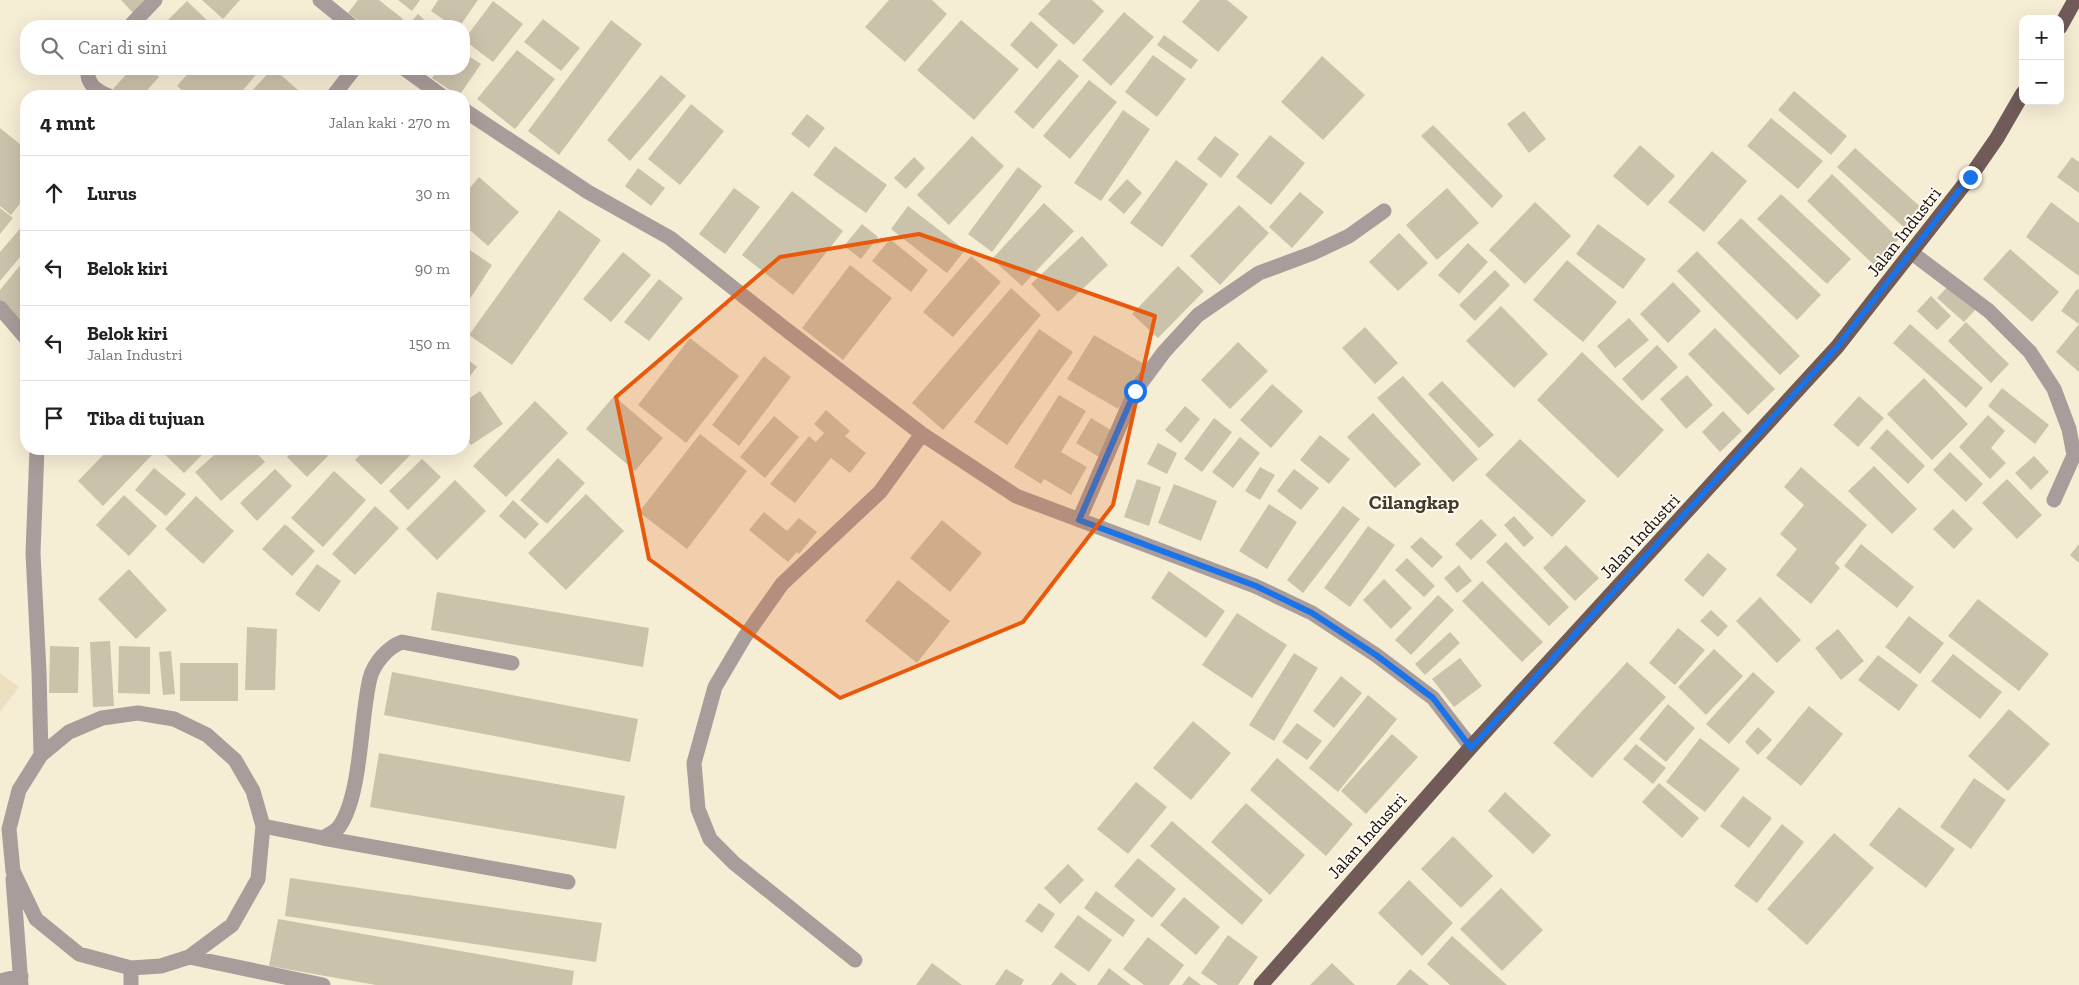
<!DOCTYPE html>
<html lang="id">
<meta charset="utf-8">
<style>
:root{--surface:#fff;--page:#f6f6f6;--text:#202124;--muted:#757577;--line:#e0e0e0}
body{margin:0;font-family:"Zilla Slab",serif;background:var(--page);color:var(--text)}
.controls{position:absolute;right:15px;top:15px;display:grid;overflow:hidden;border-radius:10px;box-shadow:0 5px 20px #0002}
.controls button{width:45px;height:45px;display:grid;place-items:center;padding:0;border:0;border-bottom:1px solid var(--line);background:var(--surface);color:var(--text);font:25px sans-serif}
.stop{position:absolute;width:15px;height:15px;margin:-11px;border:4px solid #1a73e8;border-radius:50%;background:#fff}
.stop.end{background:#1a73e8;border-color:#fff;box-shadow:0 1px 5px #0008}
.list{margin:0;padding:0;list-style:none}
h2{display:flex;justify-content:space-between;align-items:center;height:65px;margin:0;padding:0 20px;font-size:21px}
h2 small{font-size:16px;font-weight:400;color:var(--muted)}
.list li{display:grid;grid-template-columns:32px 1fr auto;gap:15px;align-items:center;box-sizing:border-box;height:75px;padding:0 20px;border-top:1px solid var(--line)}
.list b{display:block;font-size:19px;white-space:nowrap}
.list p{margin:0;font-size:16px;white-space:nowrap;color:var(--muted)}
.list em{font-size:16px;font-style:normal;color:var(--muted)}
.icon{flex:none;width:28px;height:28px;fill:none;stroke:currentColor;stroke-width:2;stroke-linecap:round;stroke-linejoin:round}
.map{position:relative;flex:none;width:2079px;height:985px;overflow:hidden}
.search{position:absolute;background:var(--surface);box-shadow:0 5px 20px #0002;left:20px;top:20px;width:450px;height:55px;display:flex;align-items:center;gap:12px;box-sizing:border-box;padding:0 18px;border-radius:20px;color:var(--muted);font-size:19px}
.panel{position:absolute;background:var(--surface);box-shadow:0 5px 20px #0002;left:20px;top:90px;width:450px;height:365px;border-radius:20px}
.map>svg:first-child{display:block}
.built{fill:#ece0c1}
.building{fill:#cbc2ab}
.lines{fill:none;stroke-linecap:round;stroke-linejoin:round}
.minor{stroke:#a99d9b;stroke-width:15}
.major{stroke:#705b58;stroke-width:15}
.route{stroke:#1a73e8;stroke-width:6}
.marked{fill:#e8590c;fill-opacity:0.2;stroke:#e8590c;stroke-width:4;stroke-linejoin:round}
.labels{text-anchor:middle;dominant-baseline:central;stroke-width:4;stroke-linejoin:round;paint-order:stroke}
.street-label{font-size:18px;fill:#110e07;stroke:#fefaf1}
.quarter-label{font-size:20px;font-weight:bold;fill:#443c29;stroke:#fefaf1}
</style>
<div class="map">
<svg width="2079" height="985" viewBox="0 0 2079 985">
<rect width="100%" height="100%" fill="#f6edd5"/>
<!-- built -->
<path class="built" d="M0,673L19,687L0,712Z"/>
<!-- building -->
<path class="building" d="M121,0H149L134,14Z
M202,0H240L223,19Z
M358,0H379L403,19L397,26H366L348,13Z
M398,0H420L412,11Z
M438,0H478L460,26H453L431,11Z
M889,0H932L947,14L905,62L865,27Z
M1051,0H1092L1104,11L1074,45L1038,14Z
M1200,0H1227L1248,17L1218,52L1182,22Z
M187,1L213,26H162Z
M493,1L523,24L493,62L464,40Z
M1124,12L1154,37L1111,86L1082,60Z
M418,14L431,26H407Z
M543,19L580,48L561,71L524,42Z
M611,20L642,44L559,155L528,131Z
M961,20L1019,69L974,120L917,70Z
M1031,21L1058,45L1037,69L1010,45Z
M1164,35L1198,60L1191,69L1157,45Z
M517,50L555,79L515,129L477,99Z
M464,53L481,64L459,96L432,78L438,69H464Z
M1153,55L1186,79L1157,117L1125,92Z
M1322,56L1365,95L1323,140L1281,102Z
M1059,59L1079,76L1033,129L1014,112Z
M131,69H150L159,77L142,96H121L113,89Z
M192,69H261L238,96H189L177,86Z
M272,69H274L298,90L293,96H247Z
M661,75L686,96L630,161L607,140Z
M1089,80L1117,102L1070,159L1043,136Z
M1794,91L1847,136L1831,155L1778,110Z
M691,104L724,131L680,185L648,159Z
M1123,110L1150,129L1101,201L1074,183Z
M1524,111L1546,139L1529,153L1507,124Z
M807,114L825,128L809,148L791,134Z
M1771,118L1823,161L1798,189L1747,146Z
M1433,125L1503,196L1492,208L1421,136Z
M0,128L26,149V196L11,215L0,206Z
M1270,135L1305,163L1271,205L1236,177Z
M972,136L1004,166L949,225L917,195Z
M1215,136L1239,154L1221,178L1197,159Z
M1640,145L1675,176L1648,206L1613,176Z
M835,146L887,185L866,213L813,175Z
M1855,148L1925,211L1907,230L1837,167Z
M1712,151L1747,181L1704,232L1668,202Z
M914,157L925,168L906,189L894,178Z
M2072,157L2079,162V193L2057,177Z
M1176,160L1208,184L1162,247L1130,223Z
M1018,167L1042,186L992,252L968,234Z
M638,168L665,188L651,206L625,186Z
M1832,174L1899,239L1874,265L1807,201Z
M479,177L519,212L488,246L464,225V195Z
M1127,179L1142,193L1124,214L1108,200Z
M734,188L760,207L725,254L699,234Z
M1447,188L1479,223L1437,260L1406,225Z
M792,191L843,231L793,295L742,255Z
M1300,192L1324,212L1292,248L1269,227Z
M1781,194L1851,259L1827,284L1757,219Z
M1535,202L1571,236L1525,284L1489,250Z
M2051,202L2079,223V276L2026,237Z
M1044,203L1074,231L1022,286L992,259Z
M1239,205L1269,233L1220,285L1190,256Z
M908,206L965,250L947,273L891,229Z
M0,208L13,218L0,234Z
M559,210L601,240L512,365L469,335Z
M1741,218L1821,295L1797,320L1717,243Z
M25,223L26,250L0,281V252Z
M862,224L878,237L861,259L844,246Z
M1598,224L1646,259L1623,289L1576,254Z
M1399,233L1428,263L1398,291L1369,262Z
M1082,236L1108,265L1058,312L1031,284Z
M890,239L928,270L911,292L872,261Z
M1468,243L1488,262L1459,294L1438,275Z
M464,246L492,265L464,308Z
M2010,249L2059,292L2032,322L1983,279Z
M1697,251L1800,356L1780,375L1677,271Z
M623,252L651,275L611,322L583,299Z
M971,256L1001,282L953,337L923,312Z
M26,258V325L0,303V290Z
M1567,260L1617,302L1583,342L1533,300Z
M850,265L892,298L843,360L802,328Z
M1178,266L1204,291L1158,338L1132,314Z
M1495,270L1510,285L1475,321L1459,305Z
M659,279L683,298L649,341L624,322Z
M1673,282L1701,311L1668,343L1640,314Z
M1949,285L1976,309L1964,322L1937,298Z
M1011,288L1041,315L943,430L912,403Z
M2077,289L2079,290V372L2056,352L2079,324L2061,311Z
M1931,296L1951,316L1937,330L1917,311Z
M1501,306L1548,354L1514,388L1466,341Z
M1629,318L1649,340L1615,368L1597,346Z
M1966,322L2009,364L1991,383L1948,341Z
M1910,324L1983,388L1966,408L1893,343Z
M1365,327L1398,363L1375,384L1342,348Z
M1715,328L1775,389L1748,415L1688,354Z
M1039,329L1073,352L1007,445L974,422Z
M1094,335L1144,364L1118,409L1067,379Z
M690,338L739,376L686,443L638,405Z
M1238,342L1268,371L1230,409L1201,380Z
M1657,345L1678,367L1642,401L1622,379Z
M1582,352L1664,430L1618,478L1537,400Z
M464,356L477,367L464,384Z
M764,356L791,377L739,446L712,425Z
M1687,375L1713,405L1686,429L1660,399Z
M1403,376L1478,459L1453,482L1377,398Z
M1924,378L1968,424L1932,460L1887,414Z
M1442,381L1494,435L1479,448L1428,394Z
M1272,384L1303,411L1271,448L1240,420Z
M2002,388L2049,425L2035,444L1988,406Z
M480,391L503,424L471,445L464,435V402Z
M1059,395L1086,411L1061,452L1087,467L1071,495L1044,479L1041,484L1014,467Z
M614,396L663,438L635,471L586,429Z
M1859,396L1884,418L1858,447L1833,425Z
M535,401L568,433L506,497L473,466Z
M1185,406L1200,419L1181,443L1165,430Z
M826,410L850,431L845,436L866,453L850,473L831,458L795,503L770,484L809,436L816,442L824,433L814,424Z
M1723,411L1742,431L1720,452L1702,432Z
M1373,413L1421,464L1395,488L1347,437Z
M1988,415L2005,431L1991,448L2006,463L1990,479L1959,447Z
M774,416L799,437L765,478L740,457Z
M1091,418L1114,432L1099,457L1076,443Z
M1214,418L1232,432L1202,472L1184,459Z
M1887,429L1925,466L1908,484L1870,448Z
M700,434L747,471L687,549L639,512Z
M1320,435L1350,459L1329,484L1300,460Z
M1240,437L1260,453L1233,488L1212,472Z
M1520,439L1586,501L1552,537L1485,475Z
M1158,443L1177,453L1167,474L1147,464Z
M109,449H145L152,455L103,506L78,481Z
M159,449H208L184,473Z
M221,449H253L265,462L221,501L195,472Z
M296,449H320L328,456L307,477L287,457Z
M365,449H416L381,485L355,460Z
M1950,452L1983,484L1966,502L1933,470Z
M2034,456L2049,472L2031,490L2015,473Z
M558,458L585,483L547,524L520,500Z
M422,459L441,477L408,510L389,491Z
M1874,466L1917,509L1892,534L1848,491Z
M1260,467L1275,475L1260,500L1245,491Z
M1801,467L1867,525L1835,563L1840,568L1811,604L1776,575L1797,549L1780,534L1804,505L1784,487Z
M154,468L186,494L166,516L135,490Z
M275,469L292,486L257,521L240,503Z
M1294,469L1319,488L1301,510L1277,491Z
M334,471L366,500L323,547L291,518Z
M1137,479L1161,487L1149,526L1124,517Z
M2007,479L2042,515L2017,539L1982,503Z
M455,480L486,511L437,560L406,529Z
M1174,484L1217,501L1201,541L1158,523Z
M586,494L624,531L566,590L528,553Z
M124,495L157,526L129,556L96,525Z
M196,496L234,531L203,564L165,529Z
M513,500L539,524L525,539L499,516Z
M1269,504L1297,522L1267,569L1239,551Z
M375,506L399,528L355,575L332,554Z
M1343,506L1360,519L1303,593L1287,580Z
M1953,509L1973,529L1954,549L1933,529Z
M764,512L787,531L799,518L817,532L799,554L797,552L788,562L749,530Z
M1514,516L1534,538L1524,547L1504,525Z
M1481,519L1497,535L1471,560L1455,544Z
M942,520L982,553L950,592L910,558Z
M285,524L315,551L292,576L262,549Z
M1368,526L1395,545L1350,607L1324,588Z
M1421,537L1443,557L1432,568L1410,547Z
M1506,542L1569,607L1549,626L1486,562Z
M1861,544L1914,587L1897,608L1844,566Z
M2079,544V563L2070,555Z
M1566,545L1599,578L1575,601L1543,568Z
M1708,553L1727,569L1703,597L1684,580Z
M1407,558L1435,586L1424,597L1395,570Z
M317,564L341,581L319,612L295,594Z
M1459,565L1472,581L1457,593L1444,578Z
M129,569L167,610L136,639L98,599Z
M1169,571L1225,611L1206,638L1151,598Z
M1384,579L1412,608L1391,629L1363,600Z
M898,580L950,621L917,663L865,621Z
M1482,581L1543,642L1522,662L1462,601Z
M437,592L649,628L643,667L431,630Z
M1438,595L1454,610L1411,655L1395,640Z
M1760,597L1801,640L1777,663L1736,621Z
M1978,599L2049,654L2019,691L1948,636Z
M1711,610L1728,626L1718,637L1700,621Z
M1237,613L1287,645L1252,698L1202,665Z
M1909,616L1944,643L1920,674L1885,647Z
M247,627L277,629L275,690H245Z
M1678,628L1705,650L1675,685L1649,663Z
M1838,629L1864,661L1841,680L1815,648Z
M1450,632L1460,643L1425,675L1415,664Z
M110,641L114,706L93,707L90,642Z
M50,646L79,647L78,693H49Z
M119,646L150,647V694L118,693Z
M1714,649L1743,676L1706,715L1678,687Z
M171,651L175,694L163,695L159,652Z
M1294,653L1318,668L1274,741L1249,725Z
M1953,654L2002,692L1980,719L1931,681Z
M1878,655L1918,685L1899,711L1858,680Z
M1460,658L1482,686L1454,707L1432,679Z
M1627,662L1666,697L1592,778L1553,743Z
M180,663H238V701H180Z
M392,672L638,719L630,762L384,715Z
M1753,672L1775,692L1729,744L1706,724Z
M1341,676L1362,693L1334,728L1313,711Z
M1368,695L1397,719L1338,792L1309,768Z
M1668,704L1695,728L1666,762L1639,739Z
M1809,706L1843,734L1801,786L1766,758Z
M2009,709L2050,744L2008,791L1968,756Z
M1193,721L1231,753L1191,800L1153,768Z
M1297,723L1322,741L1307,760L1282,742Z
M1758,727L1772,740L1758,755L1745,742Z
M1392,734L1418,757L1366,814L1341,791Z
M1700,738L1740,769L1705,812L1666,782Z
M1636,744L1666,768L1653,784L1623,759Z
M379,753L625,796L616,849L370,807Z
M1277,758L1353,824L1326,856L1250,790Z
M1974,778L2006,800L1971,849L1940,827Z
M1136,782L1167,807L1128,854L1097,829Z
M1659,783L1699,818L1682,838L1642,802Z
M1505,792L1551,835L1533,854L1488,811Z
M1743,796L1772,818L1749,848L1720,826Z
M1246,803L1305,855L1270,895L1211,842Z
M1899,807L1955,849L1926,888L1869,845Z
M1172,821L1263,900L1242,925L1150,846Z
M1782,824L1804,842L1757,903L1734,886Z
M1834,833L1874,868L1807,945L1767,909Z
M1453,836L1493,876L1461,908L1421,869Z
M1138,858L1176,889L1152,918L1114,886Z
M1068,864L1084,880L1060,904L1044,888Z
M290,878L602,923L596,962L285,916Z
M1409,880L1453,923L1422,956L1378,913Z
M1501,888L1543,930L1502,971L1460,929Z
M1096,891L1135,920L1123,937L1084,908Z
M1184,897L1220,927L1196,955L1160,925Z
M1039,903L1055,914L1042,933L1025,921Z
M1078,915L1112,940L1089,972L1054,947Z
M278,919L574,971L572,985H376L269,966Z
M1228,935L1258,957L1238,985H1218L1201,973Z
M1452,936L1507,985H1450L1427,964Z
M1148,937L1184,965L1169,985H1144L1123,969Z
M932,963L962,985H916Z
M1332,963L1355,985H1310Z
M1109,968L1131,985H1097Z
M1006,969L1024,980L1021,985H995Z
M1410,969L1429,985H1396Z
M1061,972L1077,985H1051Z
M1189,976L1201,985H1182Z"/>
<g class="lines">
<!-- minor -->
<path class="minor" d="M320,0L352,26
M130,26L155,0
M88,69C86,84 96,91 109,96
M405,69L442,96
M333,96L354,69
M464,110L588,192L670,238L784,328L922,434L1016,496L1255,586L1312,613L1376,655L1433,698L1471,747
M1912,253L1989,311L2030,352L2054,389L2069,429L2074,455L2054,500
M0,308L26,338
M37,449L33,553L39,672L41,755L19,790L9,829L13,871L36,919L79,954L131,968L161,966L189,957L232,925L258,879L263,826L253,791L235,760L207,735L174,719L138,713L102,718L69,732L41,755
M1079,520L1135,391L1164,352L1198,315L1259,273L1313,253L1349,236L1384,211
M263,826L323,838C328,835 335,832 339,827C362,795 360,718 370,678C374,663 388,647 402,642L512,663
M323,838L568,882
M13,879L21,985
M189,957L323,985
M855,960L734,863L710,839L698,809L694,763L715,687L744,638L782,584L880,492L922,434
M0,981L21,976
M131,985V968"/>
<!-- major -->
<path class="major" d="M2060,27L2075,0
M1261,985L1471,747L1837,347L1970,177L1997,138L2023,93"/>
</g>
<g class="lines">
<!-- route -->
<path class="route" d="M1135,391L1079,520L1256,586L1312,613L1376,655L1433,698L1471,748L1837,347L1970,177"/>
</g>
<!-- marked area -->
<path class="marked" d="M919,234L1155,316L1113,505L1023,622L840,698L649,559L616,397L780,257Z"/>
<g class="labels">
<!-- street labels -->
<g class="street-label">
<text transform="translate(1904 232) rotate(-52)">Jalan Industri</text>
<text transform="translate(1640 536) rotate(-47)">Jalan Industri</text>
<text transform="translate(1367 836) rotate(-48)">Jalan Industri</text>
</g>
<!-- quarter labels -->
<g class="quarter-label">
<text x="1414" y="502">Cilangkap</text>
</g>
</g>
</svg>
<div class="controls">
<button>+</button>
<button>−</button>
</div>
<div class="stop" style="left:1135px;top:391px"></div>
<div class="stop end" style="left:1970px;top:177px"></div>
<div class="search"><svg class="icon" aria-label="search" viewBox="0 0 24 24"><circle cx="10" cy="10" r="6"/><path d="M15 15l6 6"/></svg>Cari di sini</div>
<section class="panel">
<h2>4 mnt<small>Jalan kaki · 270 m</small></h2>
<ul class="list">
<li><svg class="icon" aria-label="ahead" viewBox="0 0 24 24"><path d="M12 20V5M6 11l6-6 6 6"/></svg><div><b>Lurus</b></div><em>30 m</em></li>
<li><svg class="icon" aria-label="left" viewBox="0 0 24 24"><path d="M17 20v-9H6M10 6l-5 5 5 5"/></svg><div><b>Belok kiri</b></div><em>90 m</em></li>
<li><svg class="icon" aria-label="left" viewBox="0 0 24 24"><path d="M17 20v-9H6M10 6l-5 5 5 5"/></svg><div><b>Belok kiri</b><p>Jalan Industri</p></div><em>150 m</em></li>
<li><svg class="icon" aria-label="arrive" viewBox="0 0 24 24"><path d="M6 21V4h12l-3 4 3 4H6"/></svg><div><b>Tiba di tujuan</b></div></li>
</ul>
</section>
</div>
